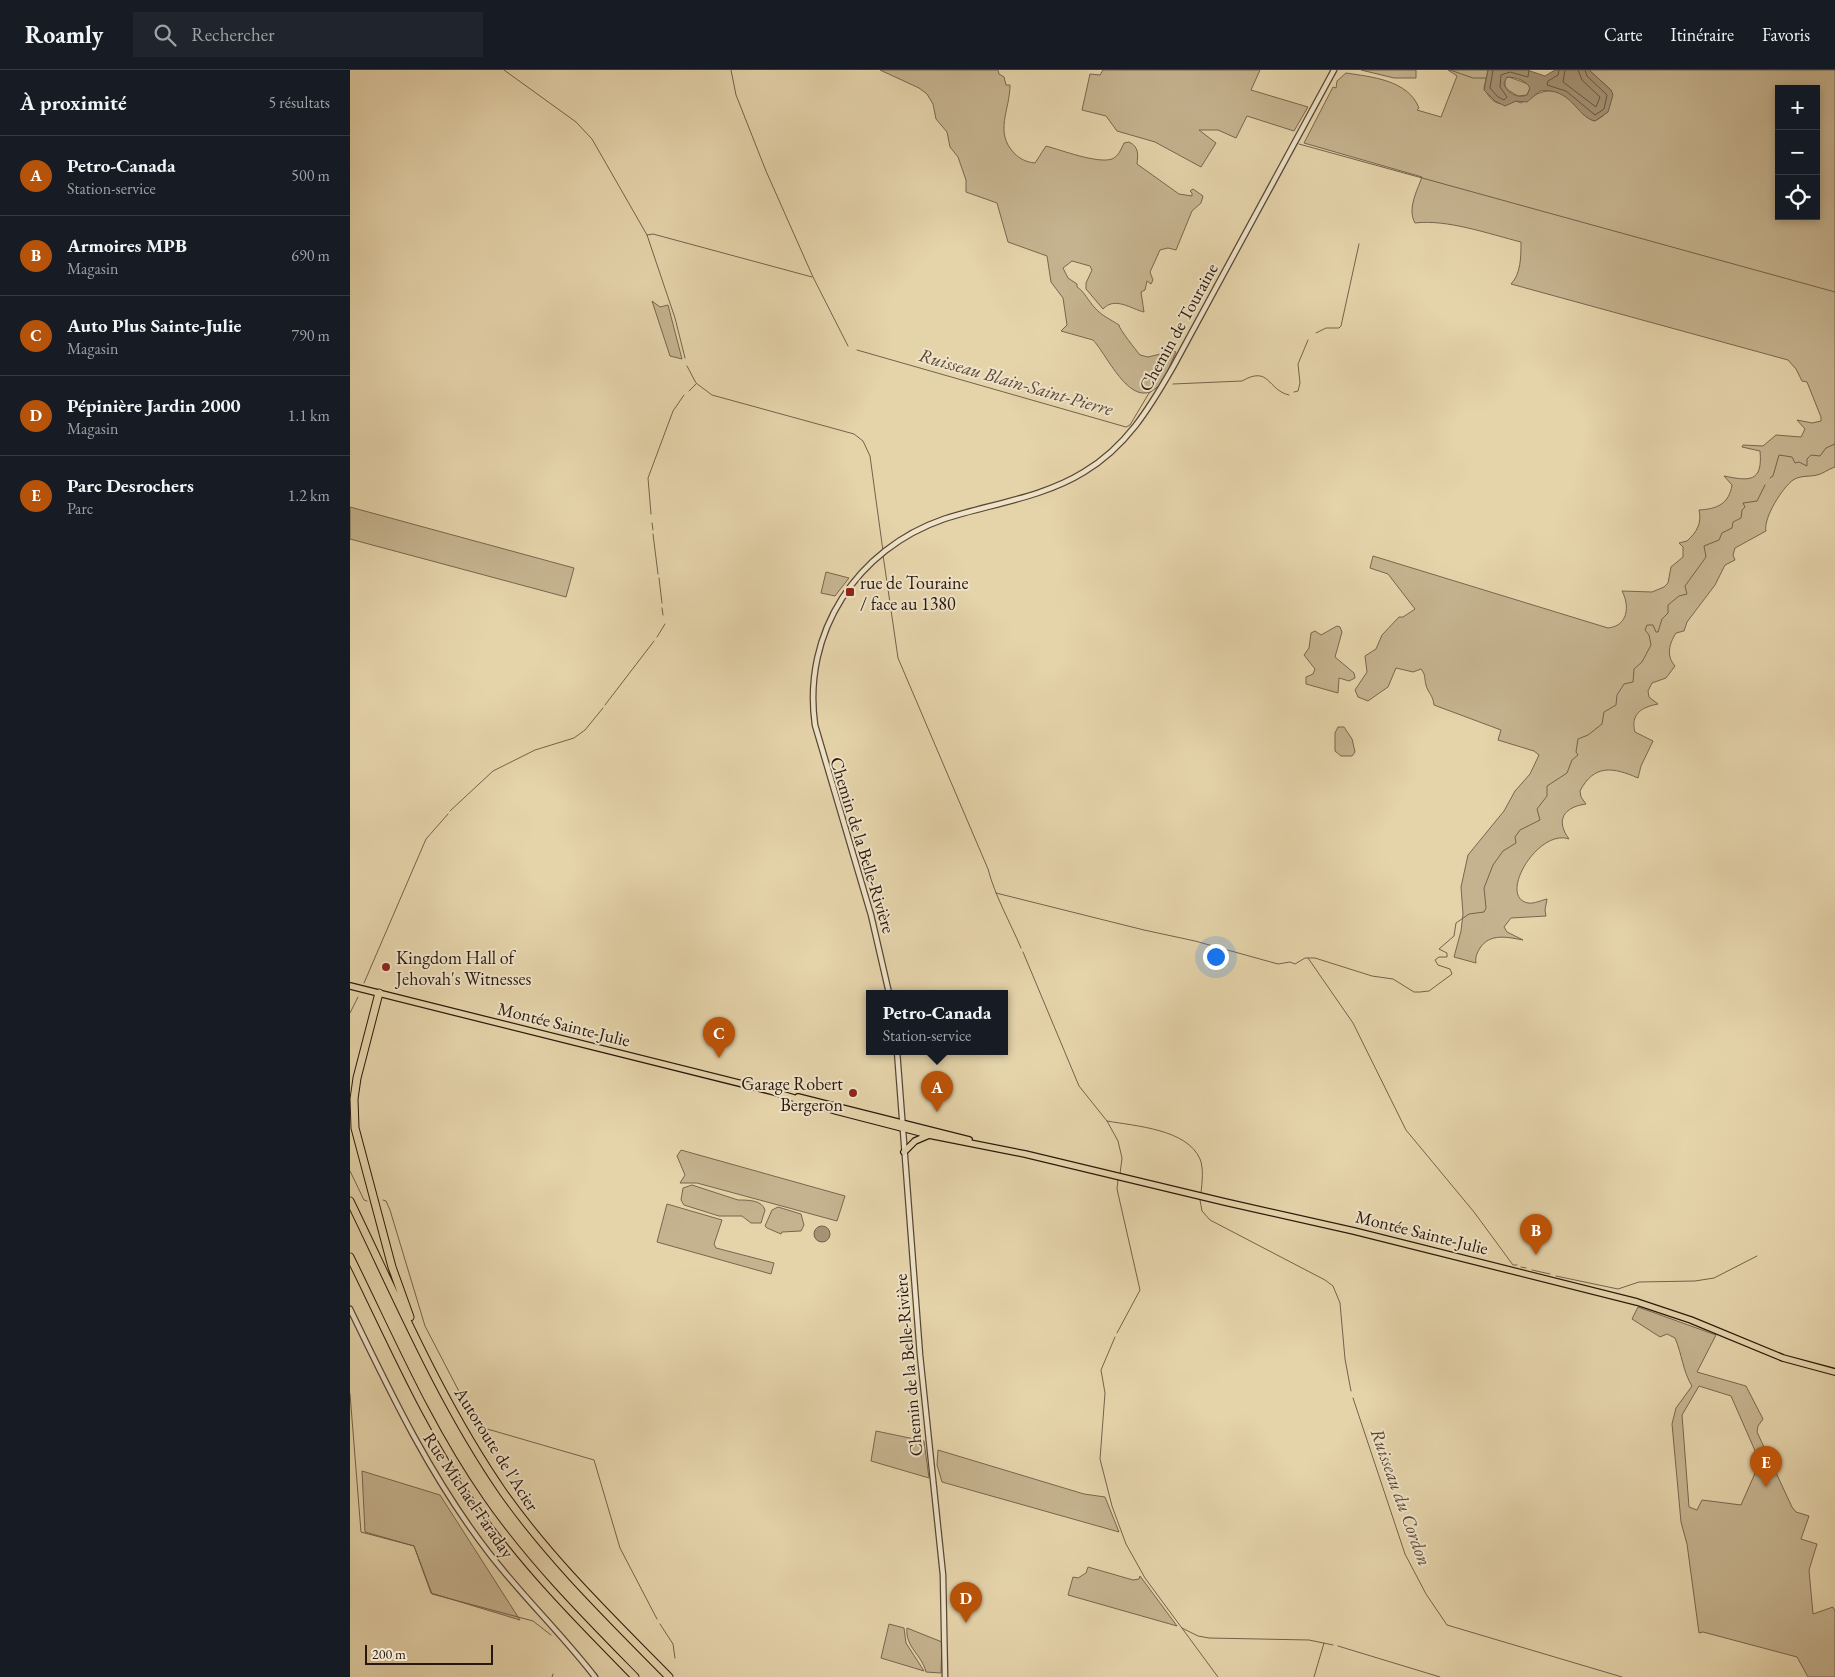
<!DOCTYPE html>
<html lang="fr">
<meta charset="utf-8">
<style>
:root{--surface:#171b24;--page:#20242c;--text:#f1f3f6;--muted:#9ea1a6;--line:#363941;--accent:#b45309}
body{margin:0;font-family:"EB Garamond",serif;background:var(--page);color:var(--text)}
.controls{position:absolute;right:15px;top:15px;display:grid;overflow:hidden;border-radius:0px;box-shadow:0 2px 8px #0003}
.controls button{width:45px;height:45px;display:grid;place-items:center;padding:0;border:0;border-bottom:1px solid var(--line);background:var(--surface);color:var(--text);font:25px sans-serif}
.scale{position:absolute;left:15px;bottom:12px;width:128px;box-sizing:border-box;padding-left:5px;border:2px solid #29180d;border-top:0;font-size:14px;line-height:18px;white-space:nowrap;color:#29180d;-webkit-text-stroke:4px #eee2c8;paint-order:stroke}
.you{position:absolute;left:865px;top:886px;width:18px;height:18px;margin:-12px;border:4px solid #fff;border-radius:50%;background:#1a73e8;box-shadow:0 0 0 8px #1a73e833}
.badge{display:grid;place-items:center;width:32px;height:32px;border-radius:50%;background:var(--accent);color:#fff;font-size:16px;font-weight:700}
.pin{position:absolute;translate:-50% -41px;filter:drop-shadow(0 1px 2px #0008)}
.pin::after{content:'';position:absolute;top:26px;width:18px;height:15px;background:inherit;clip-path:polygon(0 0,100% 0,50% 100%)}
.popup{position:absolute;left:516px;top:920px;width:142px;height:65px;box-sizing:border-box;display:grid;place-content:center;border-radius:0px;background:var(--surface);filter:drop-shadow(0 1px 4px #0005);font-size:16px;white-space:nowrap;color:var(--muted)}
.popup b{font-size:19px;color:var(--text)}
.popup::after{content:'';position:absolute;left:50%;top:100%;margin-left:-10px;border:10px solid transparent;border-top-color:var(--surface)}
.list{margin:0;padding:0;list-style:none}
h2{display:flex;justify-content:space-between;align-items:center;height:65px;margin:0;padding:0 20px;font-size:21px}
h2 small{font-size:16px;font-weight:400;color:var(--muted)}
.list li{display:grid;grid-template-columns:32px 1fr auto;gap:15px;align-items:center;box-sizing:border-box;height:80px;padding:0 20px;border-top:1px solid var(--line)}
.list b{display:block;font-size:19px;white-space:nowrap}
.list p{margin:0;font-size:16px;white-space:nowrap;color:var(--muted)}
.list em{font-size:16px;font-style:normal;color:var(--muted)}
.icon{flex:none;width:28px;height:28px;fill:none;stroke:currentColor;stroke-width:2;stroke-linecap:round;stroke-linejoin:round}
.map{position:relative;flex:none;width:1485px;height:1607px;overflow:hidden}
header{display:flex;align-items:center;gap:30px;box-sizing:border-box;height:70px;padding:0 25px;background:var(--surface);border-bottom:1px solid var(--line)}
header strong{font-size:24px}
nav{display:flex;gap:28px;margin-inline-start:auto;font-size:18px}
.search{width:350px;height:45px;background:var(--page);display:flex;align-items:center;gap:12px;box-sizing:border-box;padding:0 18px;border-radius:0px;color:var(--muted);font-size:19px}
main{display:flex}
aside{flex:1;background:var(--surface)}
.map>svg:first-child{display:block}
.green{fill:#c5b38f;stroke:#77664e;fill-rule:evenodd}
.water{fill:#a59375;stroke:#73624b;fill-rule:evenodd}
.lines{fill:none;stroke-linecap:round;stroke-linejoin:round}
.shore{stroke:#675641;stroke-width:1}
.stream{stroke:#73624b;stroke-width:1}
.minor-casing{stroke:#584734;stroke-width:7}
.major-casing{stroke:#29180d;stroke-width:8}
.highway-casing{stroke:#29180d;stroke-width:9}
.minor{stroke:#eee2c8;stroke-width:4.5}
.major{stroke:#e5d3aa;stroke-width:5.5}
.highway{stroke:#e5d3aa;stroke-width:7}
.poi-dot{fill:#8f2418;stroke:#eee2c8;stroke-width:2}
.labels{text-anchor:middle;dominant-baseline:central;stroke-width:4;stroke-linejoin:round;paint-order:stroke}
.street-label{font-size:18px;fill:#29180d;stroke:#eee2c8}
.poi-label{font-size:18px;fill:#29180d;stroke:#eee2c8;text-anchor:start}
.water-label{font-size:19px;font-style:italic;fill:#5b4937;stroke:#eee2c8}
</style>
<header>
<strong>Roamly</strong>
<div class="search"><svg class="icon" aria-label="search" viewBox="0 0 24 24"><circle cx="10" cy="10" r="6"/><path d="M15 15l6 6"/></svg>Rechercher</div>
<nav><a>Carte</a><a>Itinéraire</a><a>Favoris</a></nav>
</header>
<main>
<aside>
<h2>À proximité<small>5 résultats</small></h2>
<ul class="list">
<li><span class="badge">A</span><div><b>Petro-Canada</b><p>Station-service</p></div><em>500 m</em></li>
<li><span class="badge">B</span><div><b>Armoires MPB</b><p>Magasin</p></div><em>690 m</em></li>
<li><span class="badge">C</span><div><b>Auto Plus Sainte-Julie</b><p>Magasin</p></div><em>790 m</em></li>
<li><span class="badge">D</span><div><b>Pépinière Jardin 2000</b><p>Magasin</p></div><em>1.1 km</em></li>
<li><span class="badge">E</span><div><b>Parc Desrochers</b><p>Parc</p></div><em>1.2 km</em></li>
</ul>
</aside>
<div class="map">
<svg width="1485" height="1607" viewBox="0 0 1485 1607">
<rect width="100%" height="100%" fill="#e5d3aa"/>
<filter id="stains"><feTurbulence type="fractalNoise" baseFrequency=".004" numOctaves="4"/><feColorMatrix values="0 0 0 0 .2 0 0 0 0 .09 0 0 0 0 .02 0 0 0 .5 -.17"/></filter>
<radialGradient id="worn" r=".72"><stop offset=".6" stop-color="#630" stop-opacity="0"/><stop offset="1" stop-color="#630" stop-opacity=".3"/></radialGradient>
<!-- green -->
<path class="green" d="M530,0H648L649,4L654,7L656,15H660C660,40 644,62 664,83C670,89 676,92 685,93L696,76C711,80 748,94 762,89C769,86 771,79 774,73L779,72C789,77 788,84 787,94L829,124L842,126V123L840,121L843,119L853,126L851,133L842,141L826,180L818,178L810,180L800,202L803,210L801,214L797,211L795,220L791,222L794,242C781,239 765,226 753,239L736,219V213L742,200L740,196L722,191L713,198L718,208L727,214V217C734,221 739,232 745,238C752,246 760,249 769,255C769,259 786,280 790,285L798,287L823,281L826,282C821,292 817,305 810,314C783,346 757,284 743,270L711,261L717,255L713,228L701,212L697,186L658,172L647,133L616,122V110L608,87L600,77L597,62L586,49L583,34L577,24L569,18Z
M753,0H910L901,20L958,37L944,61L897,46L886,68L868,60H849L866,73L851,97L805,72L767,61L756,46L732,40L740,4L750,5Z
M1011,0H1066V8H1044Z
M1098,0H1138L1134,18C1142,34 1150,37 1166,31L1171,33C1194,19 1204,14 1226,35C1232,41 1236,48 1244,51C1259,45 1261,35 1261,20L1239,0H1485V397C1478,399 1473,404 1467,405C1459,407 1451,405 1443,410C1433,417 1413,448 1416,461L1385,478L1383,485L1385,490L1375,495L1365,515L1337,552L1334,561L1326,563C1319,574 1316,586 1325,596L1316,608L1302,613L1298,621L1299,627L1308,634C1292,637 1280,644 1285,662L1303,671L1291,696L1288,708C1263,697 1244,694 1230,721L1231,727L1236,734C1214,737 1205,750 1219,769C1188,758 1147,827 1178,833C1184,834 1192,830 1197,829L1195,840L1196,846L1161,848L1154,857L1157,862L1173,870C1157,867 1140,863 1130,878C1127,883 1125,887 1126,893L1104,887L1111,861L1113,844L1111,817L1118,785L1154,741L1165,721L1180,704L1189,685L1184,681L1148,670L1151,660L1084,635C1083,625 1078,623 1076,615C1074,608 1076,605 1071,599L1063,602L1046,598L1038,617L1018,631L1008,627L1005,620L1017,602L1015,586L1026,579L1032,565L1049,547H1053L1065,539L1038,504L1020,498L1023,486L1258,558C1278,556 1280,536 1272,521L1302,522L1314,517L1318,513L1321,497L1333,487V477L1329,473L1337,471C1347,462 1352,453 1349,440C1367,439 1379,434 1382,415L1374,406C1399,411 1413,413 1410,381L1392,377L1393,375L1413,376L1426,365L1451,367L1455,359L1447,350L1462,353L1471,351V347L1457,312L1452,311L1446,299L1438,290L1161,214C1171,204 1171,186 1171,172C1139,164 1097,149 1065,153C1057,139 1067,121 1072,107L954,73L983,17L986,18L987,11L996,3C1022,7 1058,10 1069,38L1067,40L1091,47L1107,6ZM1429,19H1466V146H1429Z
M1159,7L1178,14L1180,18L1177,25L1168,26L1158,20L1155,16V8Z
M302,231L310,237L318,235L332,289L320,286Z
M0,437L224,498L216,527L0,469Z
M476,502L499,508L485,526L471,523Z
M987,556L990,557L992,562L985,587L1004,603L1005,608L999,611L989,608L988,623L956,614V607L963,604L965,599L954,585L959,578L961,563L965,561L971,565Z
M988,657H994L1002,669L1005,682L1002,686H991L985,681V663Z
M331,1080L495,1126L487,1151L347,1113H330L335,1105L327,1086Z
M342,1115L388,1130C398,1130 412,1130 415,1140L411,1153H401L392,1146H369L334,1135L331,1130L333,1118Z
M317,1134L372,1150L364,1174L366,1178L424,1193L421,1204L307,1172Z
M428,1137L451,1144L454,1155L451,1161L432,1162L431,1164L417,1158L415,1156L422,1140Z
M1288,1237L1366,1265L1347,1302L1396,1316L1413,1349L1408,1356L1407,1362L1442,1437L1446,1442L1459,1446L1451,1469L1467,1474L1459,1500L1463,1544L1483,1537L1485,1541V1607H1458L1447,1587L1353,1562L1349,1563L1337,1474L1331,1452L1322,1354L1326,1338L1342,1316C1333,1302 1332,1284 1325,1268L1317,1264L1310,1267L1282,1249ZM1349,1316L1381,1326L1410,1392L1391,1435L1352,1430L1347,1440L1339,1437L1332,1345Z
M526,1361L574,1371L579,1408L521,1391Z
M588,1380L734,1424L755,1427L769,1462L592,1412L587,1395Z
M12,1401L90,1425L170,1550L81,1523L64,1476L15,1462Z
M738,1497L783,1510L789,1509L790,1506L827,1556L718,1525L723,1507L728,1508L736,1503Z
M539,1554L554,1558L556,1573L574,1601L531,1588Z
M557,1558L592,1572L591,1603L576,1602C572,1585 555,1577 557,1558Z"/>
<!-- water -->
<path class="water" d="M1138,0H1177L1195,6L1205,0H1239L1261,20L1263,25L1258,42L1245,51C1226,47 1222,17 1190,21L1177,32L1166,31L1155,36L1145,31L1134,20ZM1157,7C1165,7 1176,10 1180,18L1177,25C1168,29 1156,23 1154,13Z
M464 1164a8 8 0 1 1 16 0a8 8 0 1 1-16 0Z"/>
<g class="lines">
<!-- shore -->
<path class="shore" d="M1143,0L1140,18L1148,27L1154,30L1157,27L1150,17L1151,5L1160,2L1178,7L1179,0
M1209,0L1208,5L1198,11L1197,15L1216,21L1245,45L1254,39L1257,25L1237,6L1235,0
M1215,0L1213,12L1246,37L1250,27L1232,10L1228,0"/>
<!-- stream -->
<path class="stream" d="M154,0L226,52L242,69L297,165L325,248L335,288
M381,0L386,25L416,101L463,207L498,276
M1100,0L1123,8H1136
M949,74L1485,222
M297,165L303,164L462,207
M966,263L976,258H989L991,256L1009,174
M507,280L776,357L780,355L799,323L802,321
M337,296L346,313L362,325L504,364L513,371L520,386L533,481
M823,314L892,311C920,295 917,320 939,325
M339,321L346,314
M944,322L948,321L950,313L948,294L958,270
M1420,408L1423,406L1429,385L1442,387L1445,393L1449,392L1457,396V389L1461,385L1470,386L1476,378L1485,374
M301,444L298,408L323,341L334,325
M302,453L303,460
M303,464L308,504
M533,485L548,588L638,799C645,826 660,852 671,878
M309,508L312,533
M312,538L313,545
M307,567L315,554
M255,635L304,571
M100,741L143,701L185,680L224,668L235,660L253,638
M646,823L794,860L845,871L928,894L940,892L945,894L955,888H965L1022,906L1043,909L1064,922H1070L1079,921L1102,904L1100,899L1088,895L1085,890L1089,887H1097V883L1089,879L1104,866L1106,853L1119,844L1134,842L1136,838L1134,818L1143,795L1153,781L1166,773L1165,767L1170,760L1190,750L1187,739L1197,726V716L1217,703L1222,690L1228,685L1226,682L1228,669L1238,665L1252,654L1254,642L1266,635L1267,625L1274,614L1283,612L1284,599L1292,592L1301,575L1299,565L1295,560L1297,555H1303L1306,562H1308L1312,549L1318,543V535L1329,526L1337,524L1335,516L1356,487L1354,476L1369,470L1372,463L1382,458L1383,452L1391,448L1392,440L1395,437L1393,433L1407,431L1415,415
M673,882L729,1016L757,1051L768,1071L772,1088L770,1104
M958,888L1003,953L1056,1060L1124,1142L1163,1195H1167
M14,913L76,769L98,744
M0,943L8,927
M757,1051C785,1056 837,1059 850,1089C854,1099 852,1112 851,1123
M0,1101L14,1130L17,1131
M33,1130L36,1131L40,1140L75,1256L127,1356L244,1390L270,1478L307,1549
M850,1130L852,1141L860,1150L975,1210L983,1216L990,1233L995,1289L1001,1321
M1171,1197L1176,1198
M1182,1200L1200,1204
M1206,1206L1268,1219L1289,1212L1345,1211L1364,1208L1407,1186
M767,1263L790,1220L767,1119L768,1110
M765,1267L751,1300L755,1323L750,1389L762,1436L776,1474L795,1508L868,1607
M0,1324L11,1462L64,1476L82,1524L183,1551L201,1565
M1003,1328L1055,1484L1076,1524L1097,1555L1272,1607
M310,1554L323,1574L325,1588
M832,1558L848,1566L859,1568L959,1570L983,1575
M988,1576L1090,1607
M202,1607L203,1604
M964,1607L974,1573"/>
<!-- minor casing -->
<g class="minor-casing">
<path id="minor" d="M539,923L521,845L465,655C452,562 507,479 594,449C640,434 692,428 734,402C776,377 799,339 823,297L984,0
M547,981L570,1285L593,1505L595,1607
M0,1239C41,1324 81,1408 139,1483C172,1526 212,1564 245,1607"/>
</g>
<!-- major casing -->
<g class="major-casing">
<path id="major" d="M0,916L425,1022
M421,1021L486,1041L579,1065L675,1084L875,1132L1004,1161L1287,1232L1341,1250L1433,1288L1485,1302
M448,1027L619,1070
M554,1082L565,1071L579,1065"/>
</g>
<!-- highway casing -->
<g class="highway-casing">
<path id="highway" d="M29,923L7,1008L4,1029L5,1058L42,1197L60,1247
M0,1131C48,1230 91,1332 153,1422C201,1490 261,1548 319,1607
M0,1187C41,1270 77,1355 130,1431C175,1496 230,1551 285,1607"/>
</g>
<!-- minor -->
<use href="#minor" class="minor"/>
<!-- major -->
<use href="#major" class="major"/>
<!-- highway -->
<use href="#highway" class="highway"/>
</g>
<!-- markers -->
<g class="poi-dot">
<rect x="495" y="517" width="10" height="10" rx="2.5"/>
<circle cx="36" cy="897" r="5"/>
<circle cx="503" cy="1023" r="5"/>
</g>
<g class="labels">
<!-- street labels -->
<g class="street-label">
<text transform="translate(828 257) rotate(-61)">Chemin de Touraine</text>
<text transform="translate(513 775) rotate(73)">Chemin de la Belle-Rivière</text>
<text transform="translate(214 954) rotate(14)">Montée Sainte-Julie</text>
<text transform="translate(1072 1162) rotate(14)">Montée Sainte-Julie</text>
<text transform="translate(558 1295) rotate(-95)">Chemin de la Belle-Rivière</text>
<text transform="translate(147 1379) rotate(58)">Autoroute de l'Acier</text>
<text transform="translate(119 1425) rotate(56)">Rue Michael-Faraday</text>
</g>
<!-- poi labels -->
<g class="poi-label">
<text x="510" y="512">rue de Touraine<tspan x="510" dy="21">/ face au 1380</tspan></text>
<text x="46" y="887">Kingdom Hall of<tspan x="46" dy="21">Jehovah's Witnesses</tspan></text>
<text x="493" y="1013" text-anchor="end">Garage Robert<tspan x="493" dy="21">Bergeron</tspan></text>
</g>
<!-- water labels -->
<g class="water-label">
<text transform="translate(666 312) rotate(16)">Ruisseau Blain-Saint-Pierre</text>
<text transform="translate(1051 1427) rotate(70)">Ruisseau du Cordon</text>
</g>
</g>
<rect width="100%" height="100%" filter="url(#stains)"/>
<rect width="100%" height="100%" fill="url(#worn)"/>
</svg>
<div class="controls">
<button>+</button>
<button>−</button>
<button><svg class="icon" aria-label="locate" viewBox="0 0 24 24"><circle cx="12" cy="12" r="6"/><path d="M12 2v4M12 18v4M2 12h4M18 12h4"/></svg></button>
</div>
<div class="scale">200 m</div>
<div class="you"></div>
<div class="pin badge" style="left:587px;top:1042px">A</div>
<div class="popup"><b>Petro-Canada</b>Station-service</div>
<div class="pin badge" style="left:1186px;top:1185px">B</div>
<div class="pin badge" style="left:369px;top:988px">C</div>
<div class="pin badge" style="left:616px;top:1553px">D</div>
<div class="pin badge" style="left:1416px;top:1417px">E</div>
</div>
</main>
